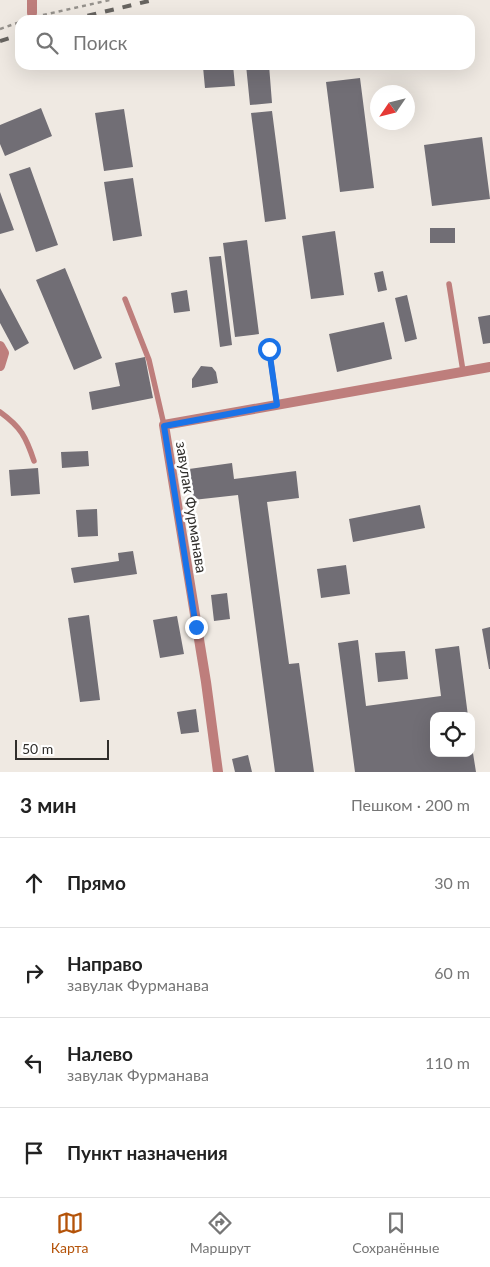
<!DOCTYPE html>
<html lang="ru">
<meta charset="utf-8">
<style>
:root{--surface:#fff;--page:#f2f2f2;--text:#222;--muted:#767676;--line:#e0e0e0;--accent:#b45309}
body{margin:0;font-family:Lato,sans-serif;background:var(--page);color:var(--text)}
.controls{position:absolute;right:15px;bottom:15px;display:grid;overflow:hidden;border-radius:10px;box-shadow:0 5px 20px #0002}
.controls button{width:45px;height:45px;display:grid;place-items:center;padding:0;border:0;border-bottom:1px solid var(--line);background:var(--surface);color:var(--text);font:25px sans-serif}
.compass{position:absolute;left:370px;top:85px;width:45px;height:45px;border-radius:50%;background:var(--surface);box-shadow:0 5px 20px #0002;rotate:235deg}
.scale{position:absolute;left:15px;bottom:12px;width:94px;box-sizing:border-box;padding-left:5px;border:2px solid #302e2b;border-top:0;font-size:14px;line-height:18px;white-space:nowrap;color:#302e2b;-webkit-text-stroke:4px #fff;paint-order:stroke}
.stop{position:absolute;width:15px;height:15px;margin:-11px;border:4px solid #1a73e8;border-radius:50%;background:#fff}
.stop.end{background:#1a73e8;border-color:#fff;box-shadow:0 1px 5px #0008}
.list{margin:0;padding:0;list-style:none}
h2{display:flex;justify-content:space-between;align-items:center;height:65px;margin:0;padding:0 20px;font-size:21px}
h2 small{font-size:16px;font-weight:400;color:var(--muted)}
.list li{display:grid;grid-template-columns:32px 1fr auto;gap:15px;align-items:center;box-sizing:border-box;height:90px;padding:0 20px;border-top:1px solid var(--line)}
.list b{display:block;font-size:19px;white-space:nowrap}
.list p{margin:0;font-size:16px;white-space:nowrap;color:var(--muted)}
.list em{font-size:16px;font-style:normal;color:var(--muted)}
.icon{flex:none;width:28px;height:28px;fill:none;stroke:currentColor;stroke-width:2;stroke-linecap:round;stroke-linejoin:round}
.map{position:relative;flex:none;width:490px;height:772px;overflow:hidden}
.search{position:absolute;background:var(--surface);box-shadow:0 5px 20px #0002;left:15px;right:15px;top:15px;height:55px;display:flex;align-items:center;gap:12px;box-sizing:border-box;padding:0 18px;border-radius:15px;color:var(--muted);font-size:19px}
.sheet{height:425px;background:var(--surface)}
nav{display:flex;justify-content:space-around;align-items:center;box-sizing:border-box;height:70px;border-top:1px solid var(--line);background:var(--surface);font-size:14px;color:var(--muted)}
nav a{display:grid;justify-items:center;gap:2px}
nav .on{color:var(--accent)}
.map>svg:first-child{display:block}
.building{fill:#716e75}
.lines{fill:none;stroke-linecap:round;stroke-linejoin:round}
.path{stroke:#95918c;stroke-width:2.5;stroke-dasharray:4 4;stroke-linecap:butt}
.lane{stroke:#be7e7c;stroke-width:5.5}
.street{stroke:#be7e7c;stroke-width:10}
.rail{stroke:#676460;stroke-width:4;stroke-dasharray:9 9;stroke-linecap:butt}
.route{stroke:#1a73e8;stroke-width:6}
.labels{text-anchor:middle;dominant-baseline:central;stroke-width:5;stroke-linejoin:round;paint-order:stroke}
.street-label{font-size:15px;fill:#302e2b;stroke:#fff}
</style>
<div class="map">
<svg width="490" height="772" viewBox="0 0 490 772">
<rect width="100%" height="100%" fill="#efe9e2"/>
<!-- building -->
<path class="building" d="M233,65L235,86L205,88L203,67Z
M246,65H269L272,103L250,105Z
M360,78L374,188L340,192L326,82Z
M41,108L52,136L5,156L0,144V125Z
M124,109L133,167L104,171L95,113Z
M272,111L286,219L265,222L251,113Z
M482,137L490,199L432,206L424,145Z
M30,167L58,245L36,252L9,174Z
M133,178L142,236L113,241L104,182Z
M0,192L14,230L0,234Z
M430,228H455V243H430Z
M335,231L344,295L311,299L302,236Z
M247,240L259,334L235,337L223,243Z
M221,256L232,345L220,347L209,257Z
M65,268L102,358L74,370L36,280Z
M383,271L387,290L378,292L374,273Z
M0,288L29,343L15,351L0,323Z
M187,290L190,311L174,313L171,293Z
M407,295L417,339L405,342L395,298Z
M490,315V343L483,344L478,317Z
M384,322L392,359L337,372L329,334Z
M145,357L153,398L92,410L89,392L120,386L115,363Z
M201,366L212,367L216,372L218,383L192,388V379Z
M88,451L89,466L62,468L61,452Z
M232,463L234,479L296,471L299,498L267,502L289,664L299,663L314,772H275L238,495L193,500L189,469Z
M38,468L40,494L11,496L9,470Z
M420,505L425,528L353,542L349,519Z
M97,509L98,536L78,537L76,510Z
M133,551L137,574L74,583L71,568L119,561L118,553Z
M346,565L350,594L321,598L317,569Z
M227,593L230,619L214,621L211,595Z
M89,615L100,700L80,702L68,618Z
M177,616L184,654L160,658L153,620Z
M490,627V669H489L482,629Z
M358,640L366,706L441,696L435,649L459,646L468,716H434V753H471L472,747L476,772H355L338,643Z
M405,651L408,679L378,682L375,653Z
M196,709L199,732L181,734L177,712Z
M248,755L252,772H235L232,759Z"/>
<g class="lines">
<!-- path -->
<path class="path" d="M43,15L110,0
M0,29L20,22"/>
<!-- lane -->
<path class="lane" d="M449,284L463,371
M125,299L149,360L164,425
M269,349L277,405
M0,412C21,427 26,437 34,461"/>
<!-- street -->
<path class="street" d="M32,0V13
M0,346L4,353L0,366
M218,772L206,682L164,425L490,367"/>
<!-- rail -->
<path class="rail" d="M70,20L153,0
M0,41L20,35"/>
</g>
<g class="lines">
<!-- route -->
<path class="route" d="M196,627L164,426L277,405L269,349"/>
</g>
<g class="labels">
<!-- street labels -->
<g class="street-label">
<text transform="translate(192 507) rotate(81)">завулак Фурманава</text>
</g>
</g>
</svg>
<div class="controls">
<button><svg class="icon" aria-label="locate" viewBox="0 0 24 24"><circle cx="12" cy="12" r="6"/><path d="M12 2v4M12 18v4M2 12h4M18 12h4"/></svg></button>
</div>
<svg class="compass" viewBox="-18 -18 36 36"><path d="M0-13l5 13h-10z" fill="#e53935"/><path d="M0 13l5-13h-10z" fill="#767676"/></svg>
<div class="scale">50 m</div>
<div class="stop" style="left:269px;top:349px"></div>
<div class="stop end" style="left:196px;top:627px"></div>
<div class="search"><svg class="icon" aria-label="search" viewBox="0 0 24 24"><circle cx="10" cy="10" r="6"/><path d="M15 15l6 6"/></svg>Поиск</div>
</div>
<section class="sheet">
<h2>3 мин<small>Пешком · 200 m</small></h2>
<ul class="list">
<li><svg class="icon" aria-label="ahead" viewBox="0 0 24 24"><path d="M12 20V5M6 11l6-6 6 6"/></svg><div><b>Прямо</b></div><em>30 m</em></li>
<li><svg class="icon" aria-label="right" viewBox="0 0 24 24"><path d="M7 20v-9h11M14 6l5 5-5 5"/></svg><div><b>Направо</b><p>завулак Фурманава</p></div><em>60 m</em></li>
<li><svg class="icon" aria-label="left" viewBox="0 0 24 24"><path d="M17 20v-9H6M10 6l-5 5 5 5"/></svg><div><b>Налево</b><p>завулак Фурманава</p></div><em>110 m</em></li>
<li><svg class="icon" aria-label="arrive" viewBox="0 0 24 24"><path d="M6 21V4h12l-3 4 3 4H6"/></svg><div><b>Пункт назначения</b></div></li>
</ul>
</section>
<nav>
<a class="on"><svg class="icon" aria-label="map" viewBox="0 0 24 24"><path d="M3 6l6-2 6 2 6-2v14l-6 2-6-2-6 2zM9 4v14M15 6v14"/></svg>Карта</a>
<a><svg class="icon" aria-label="directions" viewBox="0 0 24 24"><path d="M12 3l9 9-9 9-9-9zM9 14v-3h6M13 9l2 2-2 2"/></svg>Маршрут</a>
<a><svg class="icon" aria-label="saved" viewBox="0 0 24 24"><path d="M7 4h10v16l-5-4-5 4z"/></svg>Сохранённые</a>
</nav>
